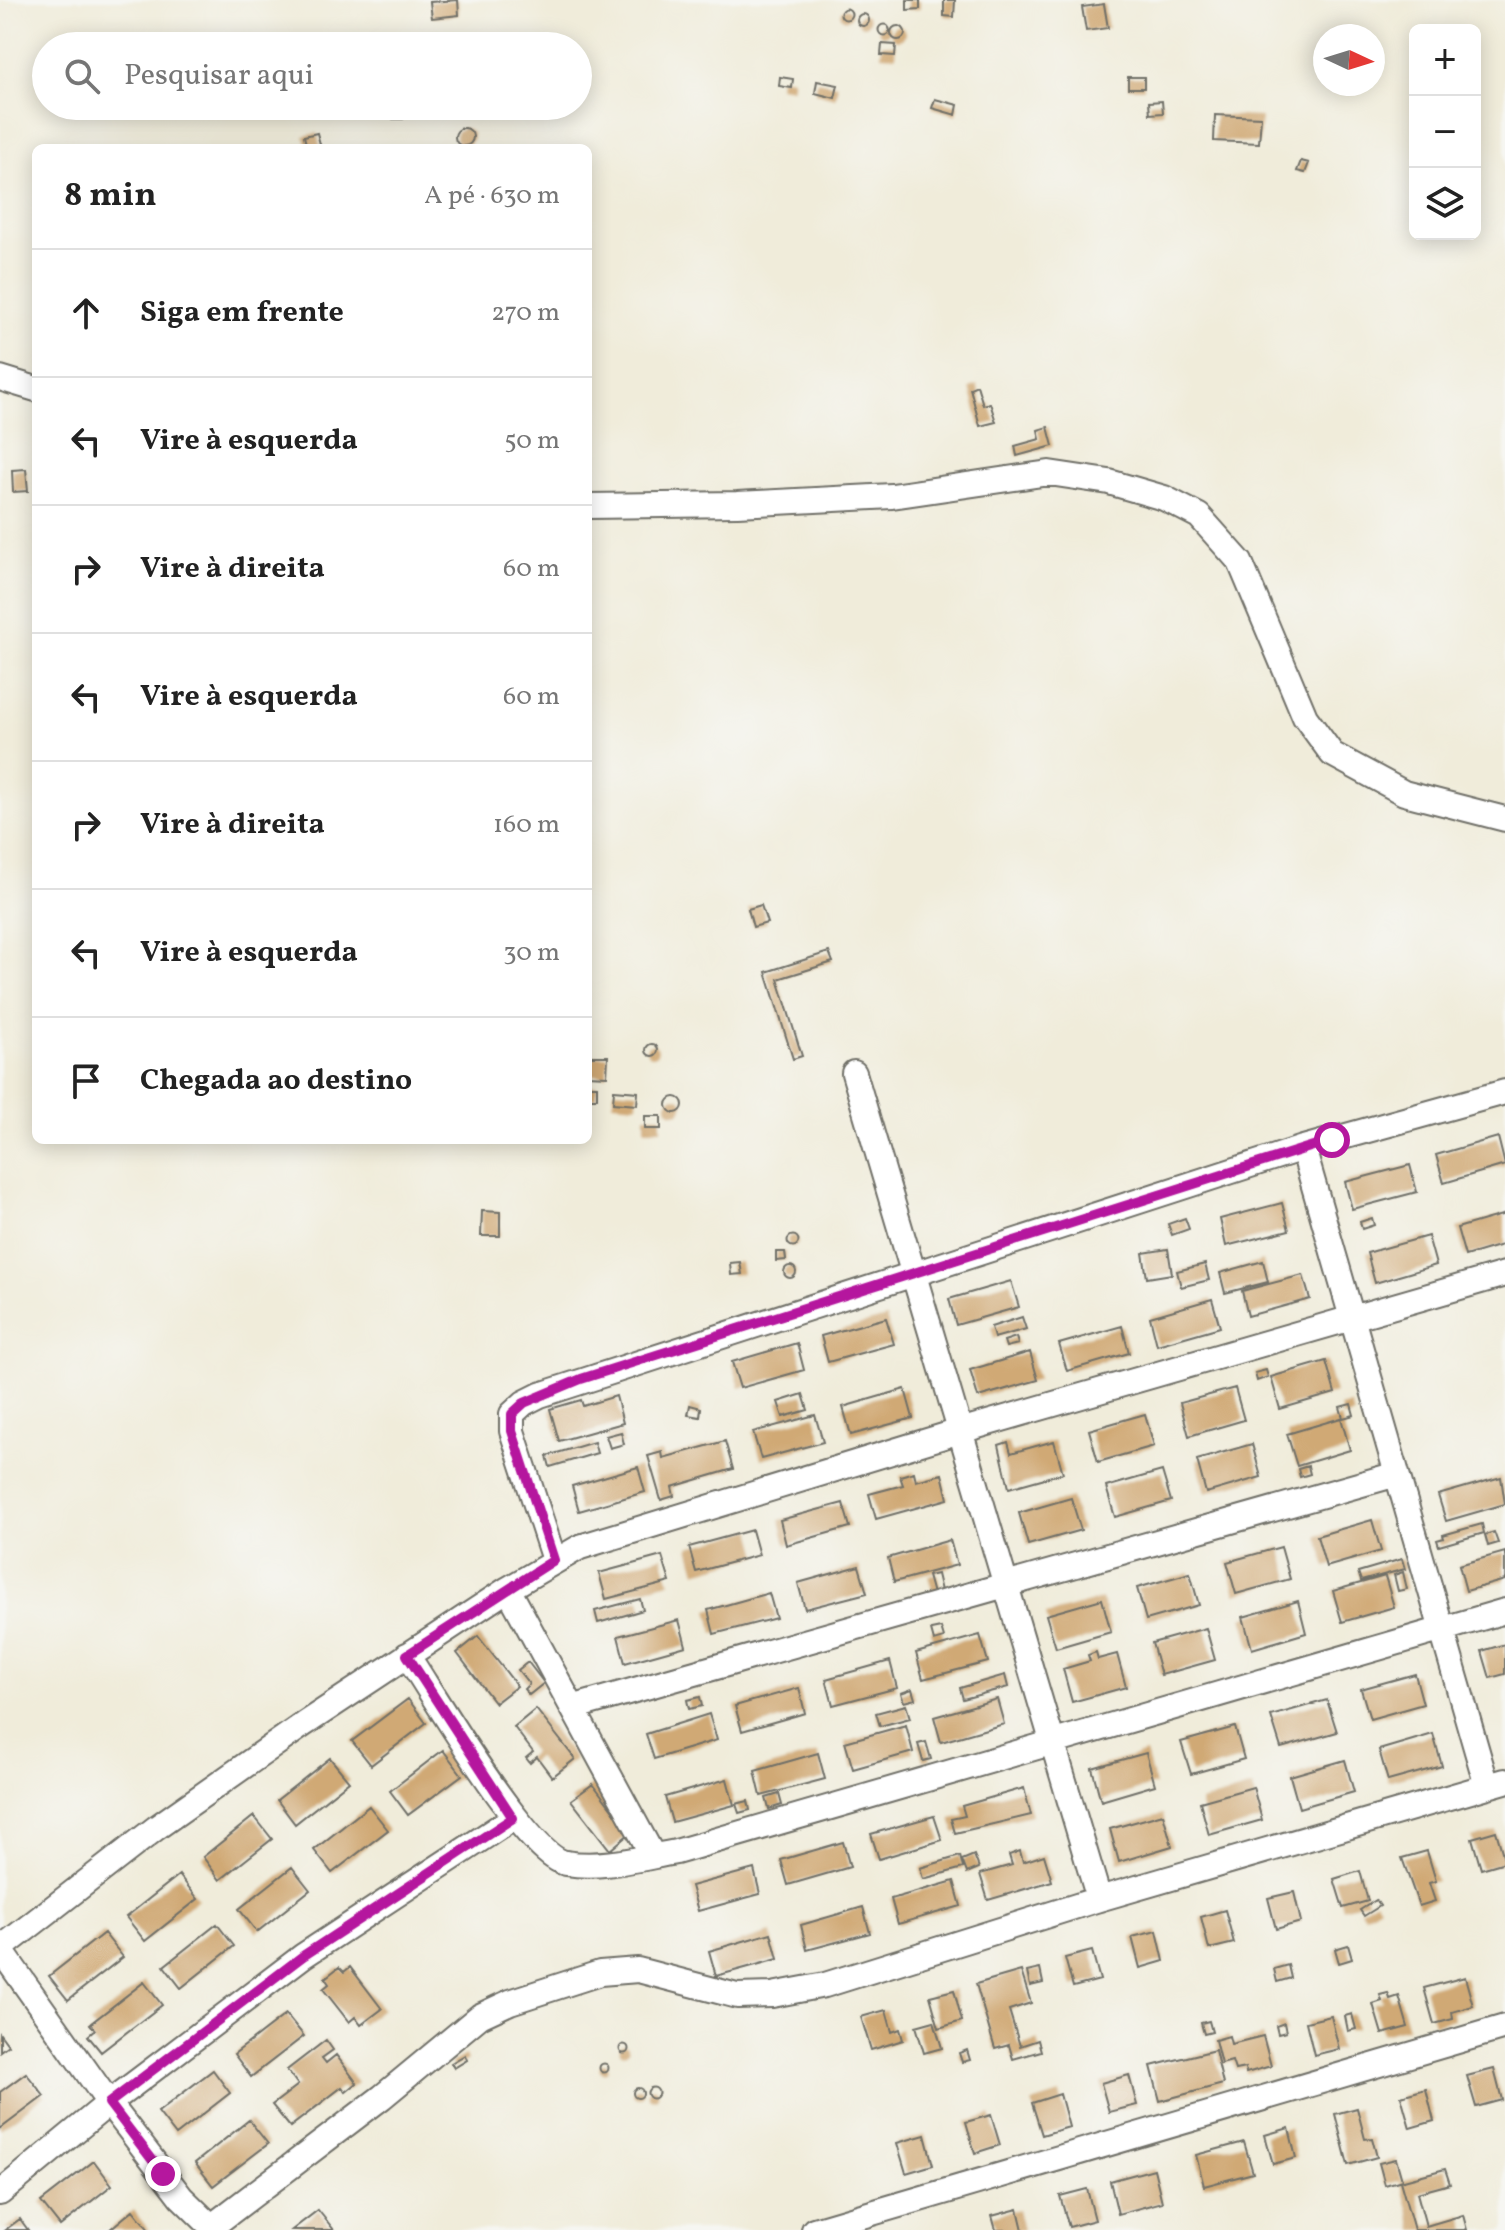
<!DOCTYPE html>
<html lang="pt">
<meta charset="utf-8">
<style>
:root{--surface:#fff;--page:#f6f6f6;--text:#222;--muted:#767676;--line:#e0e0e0}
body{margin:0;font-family:Vollkorn,serif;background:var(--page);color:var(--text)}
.controls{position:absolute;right:24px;top:24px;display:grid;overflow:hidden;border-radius:12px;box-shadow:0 4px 20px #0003}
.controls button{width:72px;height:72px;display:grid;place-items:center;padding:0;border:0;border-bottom:2px solid var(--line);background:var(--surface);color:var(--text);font:40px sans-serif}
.compass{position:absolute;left:1313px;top:24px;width:72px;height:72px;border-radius:50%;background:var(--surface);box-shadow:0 4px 20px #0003;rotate:94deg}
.stop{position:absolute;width:24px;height:24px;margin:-18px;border:6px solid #b5179e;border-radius:50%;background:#fff}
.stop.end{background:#b5179e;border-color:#fff;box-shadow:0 2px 8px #0008}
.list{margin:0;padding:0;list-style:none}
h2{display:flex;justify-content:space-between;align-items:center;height:104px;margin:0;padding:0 32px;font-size:34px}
h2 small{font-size:26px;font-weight:400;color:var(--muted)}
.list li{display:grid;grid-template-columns:52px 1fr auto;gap:24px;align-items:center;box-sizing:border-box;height:128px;padding:0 32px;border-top:2px solid var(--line)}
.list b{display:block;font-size:30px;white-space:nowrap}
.list em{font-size:26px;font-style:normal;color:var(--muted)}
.icon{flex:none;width:44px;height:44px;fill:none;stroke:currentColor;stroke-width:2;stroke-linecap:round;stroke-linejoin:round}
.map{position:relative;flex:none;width:1505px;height:2230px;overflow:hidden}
.search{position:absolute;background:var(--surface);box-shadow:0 4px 20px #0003;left:32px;top:32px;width:560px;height:88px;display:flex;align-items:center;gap:20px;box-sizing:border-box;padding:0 28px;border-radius:44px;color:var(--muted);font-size:30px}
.panel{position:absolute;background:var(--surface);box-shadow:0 4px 20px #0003;left:32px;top:144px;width:560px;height:1000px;border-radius:12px}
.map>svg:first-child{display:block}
.building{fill:#d0a974}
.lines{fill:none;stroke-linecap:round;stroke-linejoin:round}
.minor-casing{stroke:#706f68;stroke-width:28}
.minor{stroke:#fff;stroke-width:24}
.route{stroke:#b5179e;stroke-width:10}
</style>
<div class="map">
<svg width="1505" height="2230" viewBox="0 0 1505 2230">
<rect width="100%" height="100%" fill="#f6f6f2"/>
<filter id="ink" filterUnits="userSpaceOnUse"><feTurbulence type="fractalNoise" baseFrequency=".0125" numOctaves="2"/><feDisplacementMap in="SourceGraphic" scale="16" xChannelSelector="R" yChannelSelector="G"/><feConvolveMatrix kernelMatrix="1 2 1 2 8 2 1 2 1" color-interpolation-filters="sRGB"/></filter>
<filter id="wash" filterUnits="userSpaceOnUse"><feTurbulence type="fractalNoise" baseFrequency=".006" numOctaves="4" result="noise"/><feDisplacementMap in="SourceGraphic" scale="32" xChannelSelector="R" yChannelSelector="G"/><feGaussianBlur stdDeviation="1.8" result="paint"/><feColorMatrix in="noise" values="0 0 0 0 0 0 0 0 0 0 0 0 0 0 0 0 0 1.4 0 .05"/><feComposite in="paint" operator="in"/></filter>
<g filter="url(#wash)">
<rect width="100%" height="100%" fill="#f0ecda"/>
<g id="blocks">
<!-- building -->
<path class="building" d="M458,0L459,15L432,18L430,2Z
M907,0H920V9L907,10Z
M944,0H955L954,17L944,16Z
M1104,4L1108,28L1086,31L1082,7Z
M840.5 14a5.5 5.5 0 1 1 11 0a5.5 5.5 0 1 1-11 0Z
M857 20a6 6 0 1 1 12 0a6 6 0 1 1-12 0Z
M878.5 30a5.5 5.5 0 1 1 11 0a5.5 5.5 0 1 1-11 0Z
M891 33a7 7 0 1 1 14 0a7 7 0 1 1-14 0Z
M882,44L896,45L895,56L881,55Z
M780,77L793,79L792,88L779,86Z
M1128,77H1144V88H1128Z
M817,81L838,85L835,98L815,93Z
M935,99L958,105L956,115L932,108Z
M1162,101L1163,113L1150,114L1149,102Z
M393,111L404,112L403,119H393Z
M1215,115L1261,117L1259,143L1214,141Z
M455 137a9 9 0 1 1 18 0a9 9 0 1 1-18 0Z
M317,133L321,148H307L304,136Z
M1301,161L1309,163L1305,173L1297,171Z
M977,385L983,405L990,403L996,422L980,426L970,388Z
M1048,427L1053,446L1017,456L1015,446L1040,439L1038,430Z
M26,469L28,491L13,492L12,470Z
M761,905L767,923L753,927L748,909Z
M829,952L833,962L778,979L802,1056L793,1059L766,972Z
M646 1050a6 6 0 1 1 12 0a6 6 0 1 1-12 0Z
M588,1056H608L607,1076L588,1075Z
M588,1086H597V1098H588Z
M614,1090L638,1092L637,1105L613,1103Z
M667 1105a8 8 0 1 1 16 0a8 8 0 1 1-16 0Z
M645,1116H661V1129H645Z
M1498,1137L1505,1165L1444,1183L1436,1155Z
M1410,1165L1417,1192L1352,1209L1345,1182Z
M1282,1203L1289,1230L1226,1246L1220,1219Z
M482,1211L500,1212V1236H481Z
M1505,1214V1244L1465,1256L1457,1228Z
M1185,1218L1189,1229L1172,1235L1168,1224Z
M1372,1218L1374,1225L1362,1229L1360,1222Z
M787.5 1241a5.5 5.5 0 1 1 11 0a5.5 5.5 0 1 1-11 0Z
M1428,1236L1436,1265L1375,1283L1367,1253Z
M1168,1249L1172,1274L1147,1278L1143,1253Z
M776,1252H785L786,1260L776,1261Z
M1263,1261L1268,1282L1225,1293L1220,1273Z
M740,1262L742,1274L731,1275L730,1263Z
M1205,1264L1209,1280L1181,1287L1177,1271Z
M784 1272a6 6 0 1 1 12 0a6 6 0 1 1-12 0Z
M1303,1275L1310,1299L1248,1316L1242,1291Z
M1011,1281L1019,1307L956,1325L949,1299Z
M1212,1299L1220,1327L1157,1345L1150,1317Z
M1022,1317L1026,1329L994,1338L991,1327Z
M886,1318L894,1344L828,1362L821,1336Z
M1122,1326L1129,1353L1067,1371L1059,1344Z
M1016,1337L1018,1344L1006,1347L1004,1341Z
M797,1343L804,1370L740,1388L732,1362Z
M1030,1352L1038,1380L978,1397L970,1370Z
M1326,1361L1335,1393L1280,1409L1271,1377Z
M1266,1370L1268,1377L1257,1381L1255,1373Z
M1235,1388L1244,1420L1189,1436L1180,1403Z
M905,1389L913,1418L851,1435L843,1407Z
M803,1394L808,1410L783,1417L778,1402Z
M616,1396L623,1423L559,1441L550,1409L581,1400L583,1406Z
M1351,1404L1354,1415L1343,1418L1340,1407Z
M690,1405L701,1408L700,1417L688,1415Z
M1145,1414L1154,1446L1098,1462L1089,1430Z
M815,1415L823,1442L761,1459L753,1432Z
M1341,1418L1350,1450L1297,1466L1287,1434Z
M621,1432L624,1444L610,1448L606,1436Z
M725,1441L733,1469L672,1487L674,1496L661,1500L648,1456L662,1452L663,1458Z
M1054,1441L1063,1473L1009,1488L999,1445L1008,1442L1011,1453Z
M594,1442L597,1453L550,1467L547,1456Z
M1252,1444L1261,1477L1206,1493L1197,1460Z
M1308,1466L1310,1474L1300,1477L1298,1469Z
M638,1467L645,1492L579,1511L572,1486Z
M1162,1471L1171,1501L1115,1517L1106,1487Z
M914,1472L916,1481L942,1474L948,1499L876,1519L869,1494L903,1485L900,1476Z
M1501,1477L1505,1504L1446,1521L1438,1495Z
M1071,1498L1081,1530L1028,1545L1019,1513Z
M843,1503L850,1527L786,1545L780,1520Z
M1372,1520L1381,1551L1326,1567L1317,1536Z
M1482,1524L1484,1533L1439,1546L1437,1540L1444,1538L1443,1535Z
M752,1530L759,1555L696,1572L689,1547Z
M1494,1532L1498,1543L1488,1546L1485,1535Z
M950,1540L957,1565L894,1582L888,1558Z
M1281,1547L1290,1579L1236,1594L1227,1562Z
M1505,1552V1580L1466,1591L1459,1565Z
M662,1556L670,1582L606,1599L599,1573Z
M1402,1559L1405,1569L1361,1581L1358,1572Z
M859,1566L867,1593L805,1609L798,1583Z
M1403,1572L1407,1589L1398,1591L1394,1575Z
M1190,1573L1199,1605L1146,1620L1137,1588Z
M937,1574L941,1591L933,1594L928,1576Z
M1385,1576L1394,1607L1342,1622L1333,1591Z
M769,1593L776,1618L714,1634L708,1610Z
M640,1599L643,1610L598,1623L595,1611Z
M1102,1599L1111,1632L1056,1648L1046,1615Z
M1298,1601L1306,1633L1252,1649L1243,1617Z
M679,1620L686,1646L625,1663L618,1636Z
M941,1628L944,1638L934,1641L931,1630Z
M1206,1628L1215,1660L1161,1675L1152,1643Z
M980,1635L988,1662L923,1679L916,1653Z
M478,1636L517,1686L495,1703L457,1653Z
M1505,1644V1674L1490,1678L1482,1651Z
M1096,1652L1098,1659L1117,1654L1126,1687L1072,1702L1063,1669L1090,1661L1088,1655Z
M890,1661L897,1688L833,1705L826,1679Z
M528,1662L544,1683L529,1695L524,1689L529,1684L518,1670Z
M1415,1674L1423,1704L1370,1719L1361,1689Z
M1005,1675L1008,1687L963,1699L960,1688Z
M799,1688L805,1713L742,1731L735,1706Z
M912,1689L915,1699L904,1702L901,1693Z
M700,1697L702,1706L689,1709L687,1700Z
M408,1699L426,1723L371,1765L352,1741Z
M997,1699L1004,1724L941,1742L934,1717Z
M1327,1700L1337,1732L1281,1748L1271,1716Z
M906,1705L910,1718L880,1726L876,1713Z
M536,1709L575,1759L552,1777L537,1757L530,1763L526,1758L533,1752L514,1727Z
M709,1714L717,1740L654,1759L646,1734Z
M906,1725L913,1752L853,1769L845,1742Z
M1235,1727L1244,1759L1191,1774L1181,1742Z
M1433,1734L1442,1766L1388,1781L1379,1750Z
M926,1742L931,1759L923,1761L918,1744Z
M443,1750L462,1775L408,1815L390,1791Z
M818,1753L825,1779L761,1796L755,1771Z
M1146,1753L1155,1785L1101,1801L1092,1768Z
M330,1758L349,1781L295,1824L277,1800Z
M1345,1760L1354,1792L1299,1808L1290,1776Z
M727,1779L734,1805L672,1822L665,1797Z
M593,1784L630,1833L610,1850L571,1800Z
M1253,1787L1262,1820L1209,1835L1200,1802Z
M1024,1788L1031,1815L955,1833L951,1819L965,1816L962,1806Z
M779,1794L782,1805L769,1809L766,1798Z
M748,1801L750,1810L739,1813L736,1804Z
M369,1806L388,1830L332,1873L314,1850Z
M1163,1814L1172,1846L1119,1862L1110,1829Z
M254,1816L272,1839L220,1880L203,1857Z
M934,1816L942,1840L879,1859L871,1834Z
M1496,1831L1505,1862L1481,1869L1472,1838Z
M843,1842L850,1867L788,1885L781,1860Z
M1020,1851L1023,1862L1044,1855L1052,1881L988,1900L980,1874L1012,1865L1009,1855Z
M1427,1851L1436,1881L1429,1883L1435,1901L1419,1906L1402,1858Z
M974,1855L979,1868L967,1873L962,1860Z
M960,1856L963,1868L923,1879L920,1868Z
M292,1867L310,1890L257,1932L239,1909Z
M754,1869L760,1894L698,1911L691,1886Z
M1360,1871L1368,1901L1343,1908L1334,1879Z
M179,1875L198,1899L145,1941L126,1917Z
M954,1881L961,1906L898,1924L891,1899Z
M1294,1892L1301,1922L1276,1929L1268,1898Z
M1376,1900L1380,1906L1364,1916L1360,1910Z
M863,1907L870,1933L807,1950L801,1925Z
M1225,1910L1234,1943L1209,1949L1201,1917Z
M217,1924L234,1946L181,1988L164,1966Z
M1157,1931L1164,1961L1140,1968L1132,1937Z
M104,1933L123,1957L68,2000L49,1976Z
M771,1933L778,1959L716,1976L709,1951Z
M1348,1945L1352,1959L1339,1963L1335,1949Z
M1092,1951L1100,1980L1073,1987L1065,1958Z
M1288,1965L1291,1978L1277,1982L1274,1969Z
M339,1967L344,1972L350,1967L382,2009L361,2025L355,2017L349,2022L323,1989L329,1984L325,1978Z
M1040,1969L1043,1983L1030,1986L1027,1972Z
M1021,1971L1031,2003L1009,2010L1020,2046L1038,2040L1041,2051L1013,2059L1009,2045L995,2049L976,1984Z
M1465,1977L1473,2006L1452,2012L1453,2019L1434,2024L1424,1988Z
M144,1982L162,2005L101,2052L88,2036L95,2030L90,2024Z
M954,1990L962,2021L939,2028L930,1996Z
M1388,1993L1390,1999L1399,1996L1408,2027L1382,2034L1373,2004L1382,2001L1380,1995Z
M886,2010L892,2032L900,2029L903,2040L871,2050L861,2017Z
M286,2014L304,2036L251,2077L234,2054Z
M1352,2014L1356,2029L1348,2031L1345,2016Z
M1331,2016L1339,2049L1314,2055L1306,2022Z
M934,2021L942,2048L924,2053L916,2026Z
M1209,2021L1212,2032L1204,2034L1201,2023Z
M1284,2023L1286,2032L1278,2034L1276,2026Z
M0,2034L8,2045L0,2051Z
M1229,2036L1231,2044L1263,2036L1271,2066L1246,2073L1245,2068L1235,2070L1232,2061L1221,2064L1215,2040Z
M326,2040L333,2050L322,2058L326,2063L336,2055L357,2083L346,2092L342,2087L290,2127L272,2105L298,2085L287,2070Z
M619.5 2049a4.5 4.5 0 1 1 9 0a4.5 4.5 0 1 1-9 0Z
M967,2050L970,2060L962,2062L959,2053Z
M1215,2050L1223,2084L1160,2101L1151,2066Z
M465,2055L467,2060L454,2068L451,2063Z
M599.5 2068a4.5 4.5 0 1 1 9 0a4.5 4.5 0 1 1-9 0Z
M1494,2069L1502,2100L1476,2107L1467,2076Z
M213,2070L230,2093L176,2135L158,2112Z
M26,2073L44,2096L0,2129V2092Z
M1129,2075L1137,2105L1109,2112L1101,2083Z
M647.5 2093a5.5 5.5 0 1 1 11 0a5.5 5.5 0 1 1-11 0Z
M633 2093a5 5 0 1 1 10 0a5 5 0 1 1-10 0Z
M1426,2089L1434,2121L1410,2128L1401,2096Z
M1060,2094L1069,2127L1042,2135L1032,2103Z
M1357,2108L1365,2139L1372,2138L1377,2157L1348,2165L1335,2114Z
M991,2115L1000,2145L975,2153L966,2122Z
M249,2120L268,2144L213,2186L195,2163Z
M1289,2128L1296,2158L1273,2164L1265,2135Z
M925,2135L933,2165L906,2173L897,2143Z
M1244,2142L1253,2173L1204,2186L1196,2155Z
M1396,2159L1402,2180L1385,2185L1379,2163Z
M94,2161L112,2185L60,2226L41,2202Z
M1154,2169L1162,2202L1118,2214L1110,2181Z
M1445,2169L1450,2184L1417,2193L1426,2226L1463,2215L1467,2230H1414L1400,2181Z
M1087,2189L1095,2220L1069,2227L1060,2196Z
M1018,2209L1023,2230H996L992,2216Z
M133,2210L149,2230H109Z
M318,2210L334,2230H292Z
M20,2219L28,2230H5Z"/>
</g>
</g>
<g filter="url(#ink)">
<use href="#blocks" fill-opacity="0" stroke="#706f68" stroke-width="2"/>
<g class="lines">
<!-- minor casing -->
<g class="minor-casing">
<path id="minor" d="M0,378L36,389
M588,506L737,504L892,496L1049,473L1109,482L1164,498L1199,516L1240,562L1305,717L1332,754L1404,793L1505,819
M854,1073L1099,1899
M1303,1148L1487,1786
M554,1560L512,1431V1414L524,1403L540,1395L1303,1148L1505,1092
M508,1589L653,1856
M407,1655C433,1694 528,1857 566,1863C602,1869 641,1858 676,1852L1505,1611
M575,1707L1397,1474
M0,1949L156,1828L304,1724L508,1589L580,1547L960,1431L1505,1274
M0,1949L109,2103L181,2197L215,2230
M0,2193L109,2103L303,1956L513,1818
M211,2227L382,2097L480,2016L510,2002L600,1973L638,1970L737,1996L772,1995L825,1985L1099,1899L1505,1781
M814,2230L1505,2027"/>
</g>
<!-- minor -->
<use href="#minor" class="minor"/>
</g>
</g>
<g class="lines" filter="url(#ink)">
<!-- route -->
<path class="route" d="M163,2174L109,2103L303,1956L513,1818L407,1655L554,1560L512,1431V1414L524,1403L581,1379L1332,1140"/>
</g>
</svg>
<div class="controls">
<button>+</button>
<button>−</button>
<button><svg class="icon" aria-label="layers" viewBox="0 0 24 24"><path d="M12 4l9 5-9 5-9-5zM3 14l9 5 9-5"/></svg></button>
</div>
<svg class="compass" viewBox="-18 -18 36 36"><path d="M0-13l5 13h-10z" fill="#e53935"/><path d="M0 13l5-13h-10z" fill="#767676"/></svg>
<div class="stop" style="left:1332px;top:1140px"></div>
<div class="stop end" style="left:163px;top:2174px"></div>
<div class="search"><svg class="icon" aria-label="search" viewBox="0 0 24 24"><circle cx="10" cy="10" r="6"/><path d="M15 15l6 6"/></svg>Pesquisar aqui</div>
<section class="panel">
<h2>8 min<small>A pé · 630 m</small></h2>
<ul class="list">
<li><svg class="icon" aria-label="ahead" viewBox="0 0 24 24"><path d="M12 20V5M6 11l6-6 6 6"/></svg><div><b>Siga em frente</b></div><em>270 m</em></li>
<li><svg class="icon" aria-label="left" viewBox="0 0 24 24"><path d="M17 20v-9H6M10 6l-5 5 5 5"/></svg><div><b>Vire à esquerda</b></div><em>50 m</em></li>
<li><svg class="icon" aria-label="right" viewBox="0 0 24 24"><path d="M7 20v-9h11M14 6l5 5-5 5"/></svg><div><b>Vire à direita</b></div><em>60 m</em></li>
<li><svg class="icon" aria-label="left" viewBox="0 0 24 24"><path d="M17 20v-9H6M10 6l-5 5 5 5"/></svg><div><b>Vire à esquerda</b></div><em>60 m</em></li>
<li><svg class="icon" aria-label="right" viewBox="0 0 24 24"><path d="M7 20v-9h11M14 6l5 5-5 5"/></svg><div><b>Vire à direita</b></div><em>160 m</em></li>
<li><svg class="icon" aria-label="left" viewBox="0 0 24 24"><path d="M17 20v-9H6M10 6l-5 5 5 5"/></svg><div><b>Vire à esquerda</b></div><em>30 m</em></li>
<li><svg class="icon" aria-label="arrive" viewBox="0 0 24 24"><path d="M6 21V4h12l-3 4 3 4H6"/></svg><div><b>Chegada ao destino</b></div></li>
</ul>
</section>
</div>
